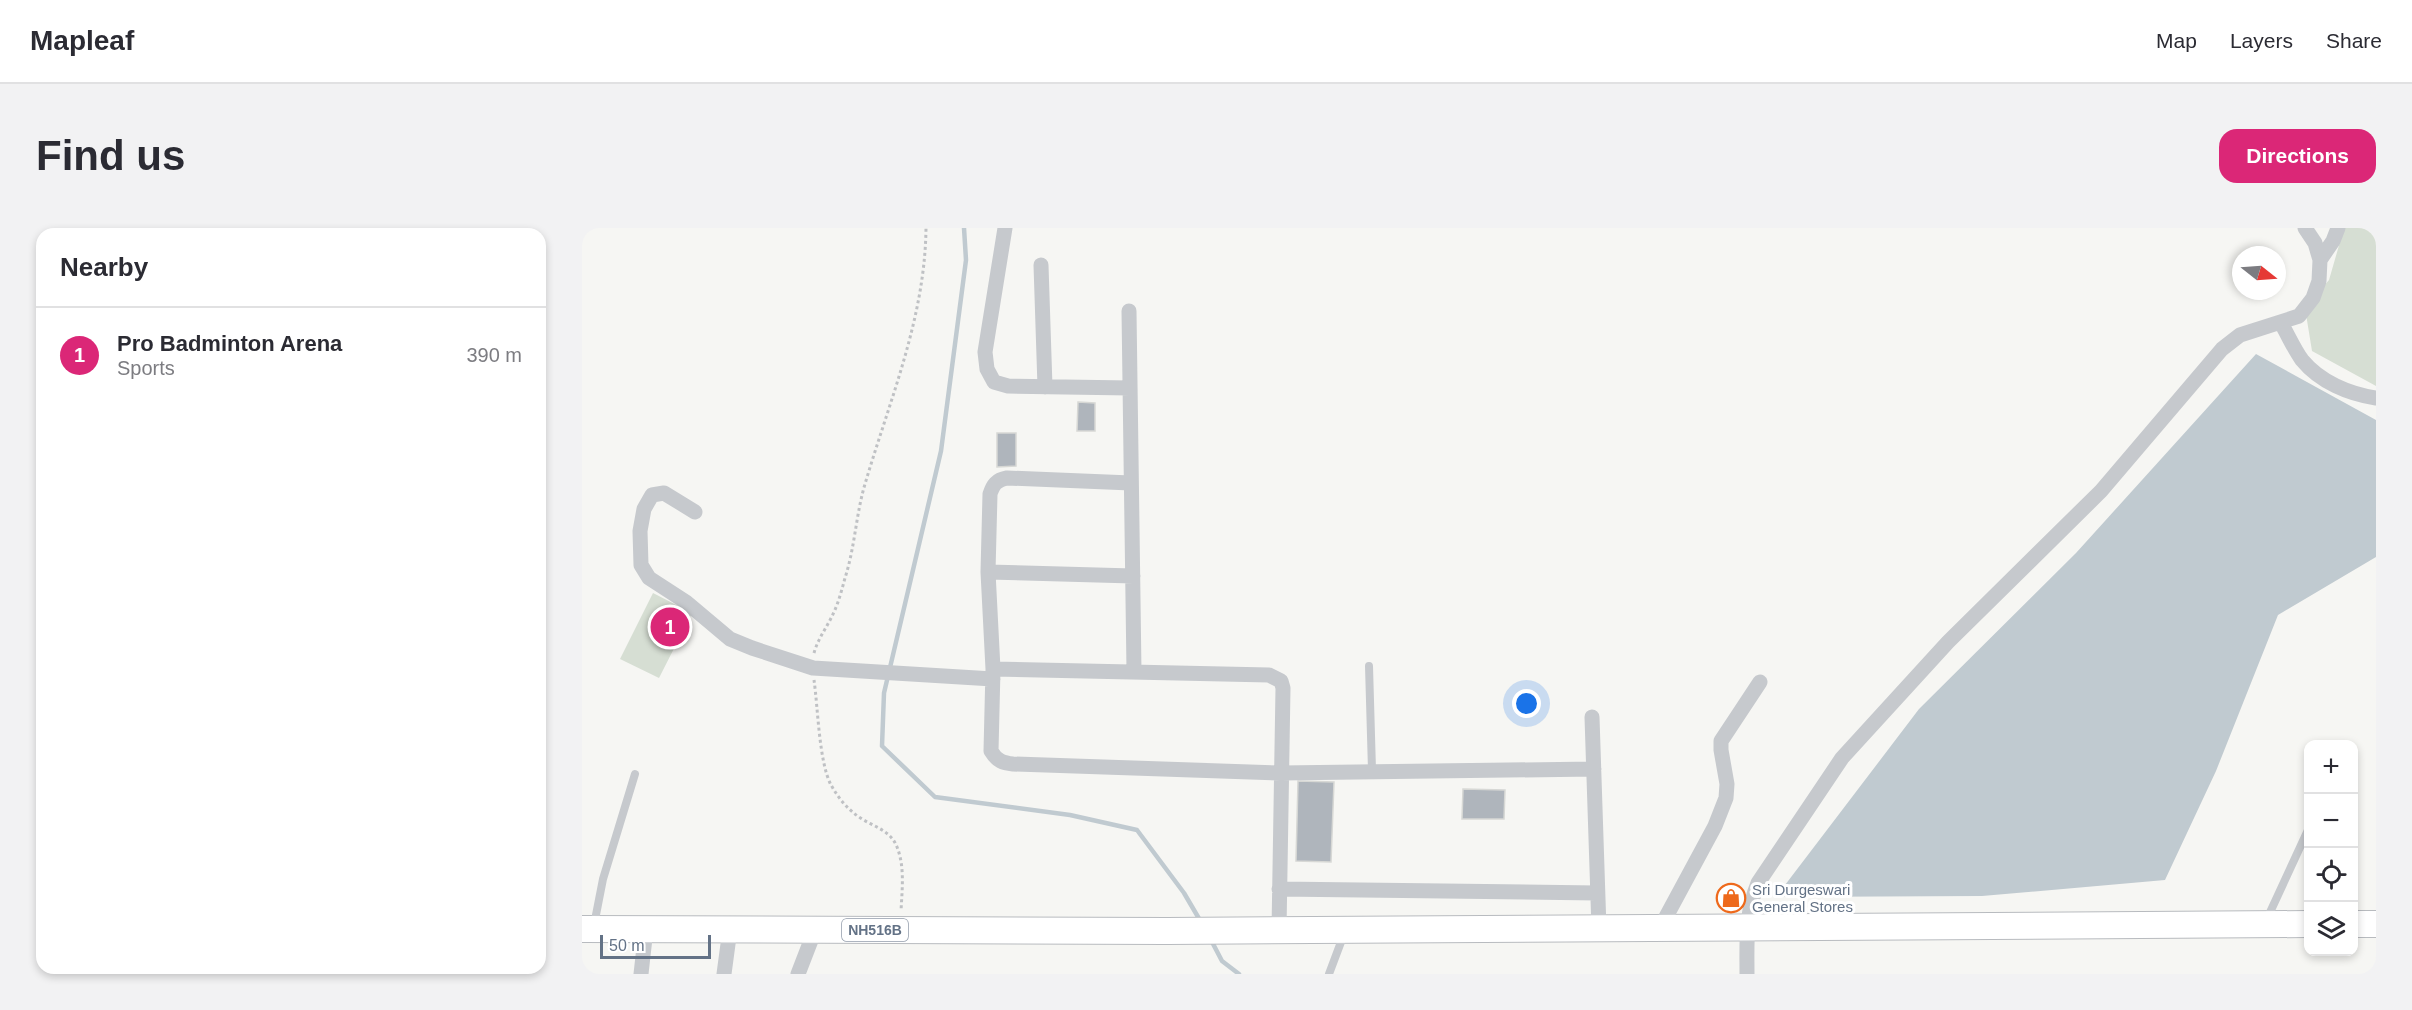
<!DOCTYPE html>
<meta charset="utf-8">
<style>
:root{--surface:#fff;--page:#f2f2f3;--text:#2b2b33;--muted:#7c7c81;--line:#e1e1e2;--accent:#db2777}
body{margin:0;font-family:Helvetica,sans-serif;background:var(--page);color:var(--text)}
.controls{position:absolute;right:18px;bottom:18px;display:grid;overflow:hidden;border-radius:12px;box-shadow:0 3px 9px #0003}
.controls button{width:54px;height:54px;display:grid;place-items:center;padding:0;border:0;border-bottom:2px solid var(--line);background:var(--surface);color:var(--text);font:30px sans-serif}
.compass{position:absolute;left:1650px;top:18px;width:54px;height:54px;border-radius:50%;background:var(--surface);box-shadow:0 3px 9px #0003;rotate:107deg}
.scale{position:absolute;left:18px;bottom:15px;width:111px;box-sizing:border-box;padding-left:6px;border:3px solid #637286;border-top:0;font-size:16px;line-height:21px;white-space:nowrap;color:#637286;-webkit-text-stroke:4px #fff;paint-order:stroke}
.you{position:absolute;left:945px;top:476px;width:21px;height:21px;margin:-15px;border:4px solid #fff;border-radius:50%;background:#1a73e8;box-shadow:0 0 0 9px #1a73e833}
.badge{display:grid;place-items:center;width:39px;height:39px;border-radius:50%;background:var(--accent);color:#fff;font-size:20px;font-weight:700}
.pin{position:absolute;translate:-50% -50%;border:3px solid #fff;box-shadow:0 2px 6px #0006}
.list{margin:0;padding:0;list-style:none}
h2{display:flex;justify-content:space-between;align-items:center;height:78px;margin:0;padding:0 24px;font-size:26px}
h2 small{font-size:20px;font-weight:400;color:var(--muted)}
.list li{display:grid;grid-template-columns:39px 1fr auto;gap:18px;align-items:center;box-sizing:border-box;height:96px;padding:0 24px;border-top:2px solid var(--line)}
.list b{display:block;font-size:22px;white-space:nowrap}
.list p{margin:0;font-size:20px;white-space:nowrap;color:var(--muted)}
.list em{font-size:20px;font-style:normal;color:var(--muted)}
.icon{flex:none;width:33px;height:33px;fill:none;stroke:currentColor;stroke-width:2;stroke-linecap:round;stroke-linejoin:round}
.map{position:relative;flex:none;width:1794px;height:746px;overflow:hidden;border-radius:18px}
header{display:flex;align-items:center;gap:36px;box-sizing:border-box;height:84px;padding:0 30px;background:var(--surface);border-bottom:2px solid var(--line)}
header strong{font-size:28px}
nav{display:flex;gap:33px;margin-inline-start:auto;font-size:21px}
.intro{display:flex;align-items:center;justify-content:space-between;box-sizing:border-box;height:144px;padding:0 36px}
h1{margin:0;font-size:42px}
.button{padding:15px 27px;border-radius:18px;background:var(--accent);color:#fff;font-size:21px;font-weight:700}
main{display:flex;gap:36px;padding:0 36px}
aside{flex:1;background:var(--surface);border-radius:18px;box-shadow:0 3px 9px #0003}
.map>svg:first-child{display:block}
.green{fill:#d6ded3}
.water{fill:#c0cad0}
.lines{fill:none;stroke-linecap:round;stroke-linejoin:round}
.stream{stroke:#c0cad0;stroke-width:4.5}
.building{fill:#afb5bc;stroke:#d7d8d5;stroke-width:1.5}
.trunk-casing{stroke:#b8bbbf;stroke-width:28}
.path{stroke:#bfc1c4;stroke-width:3;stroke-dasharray:3 3;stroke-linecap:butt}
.service{stroke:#c6c9cd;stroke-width:8}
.minor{stroke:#c6c9cd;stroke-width:15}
.trunk{stroke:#fff;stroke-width:26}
.labels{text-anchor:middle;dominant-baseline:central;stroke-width:6;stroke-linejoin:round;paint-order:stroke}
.shield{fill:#fff;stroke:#929caa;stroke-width:1.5}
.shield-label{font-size:14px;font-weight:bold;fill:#637286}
.poi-label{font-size:15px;fill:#637286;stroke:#fff;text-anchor:start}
</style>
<header>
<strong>Mapleaf</strong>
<nav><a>Map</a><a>Layers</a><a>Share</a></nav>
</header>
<div class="intro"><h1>Find us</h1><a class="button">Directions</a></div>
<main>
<aside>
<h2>Nearby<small></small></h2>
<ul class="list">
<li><span class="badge">1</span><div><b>Pro Badminton Arena</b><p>Sports</p></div><em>390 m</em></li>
</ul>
</aside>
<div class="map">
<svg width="1794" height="746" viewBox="0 0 1794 746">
<rect width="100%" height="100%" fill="#f6f6f3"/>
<!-- green -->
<path class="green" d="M1762,0H1794V158L1730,123L1723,80L1747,52Z
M71,365L110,385L77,450L38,431Z"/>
<!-- water -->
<path class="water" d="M1674,126L1794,192V329L1696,387L1634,543L1583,652L1400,668L1194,669L1337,481L1494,325Z"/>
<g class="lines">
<!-- stream -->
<path class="stream" d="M382,0L384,32L359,223L302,465L300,518L353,569L488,587L555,602L602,665L619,694
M629,712L640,733L657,746"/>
</g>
<!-- building -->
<path class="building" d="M496,174L513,175V203H495Z
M415,205H434V238L415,239Z
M716,553L752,554L749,634L714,633Z
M881,561L923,562L922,591H880Z"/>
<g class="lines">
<!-- trunk casing -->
<g class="trunk-casing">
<path id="trunk" d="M1772,696H1794
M0,701L585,703L1726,696"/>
</g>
<!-- path -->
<path class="path" d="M232,425C236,410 246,398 252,384C257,373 260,361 263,350C273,319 274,286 283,256C308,171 343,90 344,0
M232,452C236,480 237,534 249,557C257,571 266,582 280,591C293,599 309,603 315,619C323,639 320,662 319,683"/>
<!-- service -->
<path class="service" d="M787,438L790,542
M1684,693L1726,602
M12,697L21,651L53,546
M747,746L762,706"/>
<!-- minor -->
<path class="minor" d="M423,0L403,124L405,141L412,154L426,158L548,160
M1738,32L1751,13L1756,0
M459,37L463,159
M547,83L552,443
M1699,95C1706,107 1712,121 1720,132C1738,154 1767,166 1794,170
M549,255L425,250C414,252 411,257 408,266L406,344L411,441L409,523C415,533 421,535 431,536L699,545L1012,541
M113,284L82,265L70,267L62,281L58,303L59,337L67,350L104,374L148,411L170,420L231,440L411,451
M406,344L551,348
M411,441L687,447L699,453L701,460L697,702
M1010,489L1017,701
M697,661L1015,665
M1078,700L1133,598L1144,570L1145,556L1139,522V513L1178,454
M59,746L64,701
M142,746L148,701
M216,746L233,702
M1165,746C1165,713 1163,687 1176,655L1260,530L1366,414L1519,263L1640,121L1658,107L1717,88L1731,70L1737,53L1738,32L1733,15L1723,0"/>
<!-- trunk -->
<use href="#trunk" class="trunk"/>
</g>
<!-- icons -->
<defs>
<g id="shop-ring" transform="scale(1.5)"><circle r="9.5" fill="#fff" stroke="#ee691b" stroke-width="1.5"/><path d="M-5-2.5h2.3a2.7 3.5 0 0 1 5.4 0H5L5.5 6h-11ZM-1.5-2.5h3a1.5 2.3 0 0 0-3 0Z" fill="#ee691b"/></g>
</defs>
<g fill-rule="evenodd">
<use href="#shop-ring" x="1149" y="670"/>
</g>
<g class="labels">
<!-- shield labels -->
<rect class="shield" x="260" y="691" width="66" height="22" rx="4.5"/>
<g class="shield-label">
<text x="293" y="702">NH516B</text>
</g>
<!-- poi labels -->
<g class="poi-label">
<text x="1170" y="661">Sri Durgeswari<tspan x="1170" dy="17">General Stores</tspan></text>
</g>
</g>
</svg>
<div class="controls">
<button>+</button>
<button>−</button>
<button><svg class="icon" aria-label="locate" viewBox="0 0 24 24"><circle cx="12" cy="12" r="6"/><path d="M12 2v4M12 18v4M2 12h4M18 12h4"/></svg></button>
<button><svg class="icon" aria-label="layers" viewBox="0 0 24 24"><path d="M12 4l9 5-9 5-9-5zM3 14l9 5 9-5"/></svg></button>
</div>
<svg class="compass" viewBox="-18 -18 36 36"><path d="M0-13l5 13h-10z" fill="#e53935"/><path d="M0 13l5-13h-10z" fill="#7c7c81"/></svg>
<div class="scale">50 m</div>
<div class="you"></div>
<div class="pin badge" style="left:88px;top:399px">1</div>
</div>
</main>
